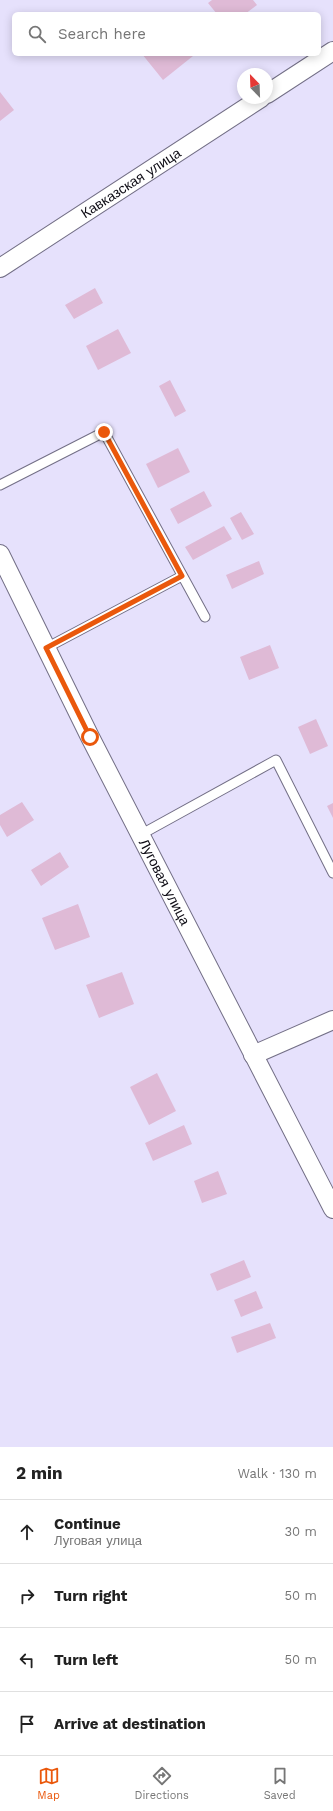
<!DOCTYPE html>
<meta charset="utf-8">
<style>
:root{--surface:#fff;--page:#f6f6f6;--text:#222;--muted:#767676;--line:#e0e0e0;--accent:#ea580c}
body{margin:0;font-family:"Work Sans",sans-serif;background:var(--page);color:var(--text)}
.compass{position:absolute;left:237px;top:68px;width:36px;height:36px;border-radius:50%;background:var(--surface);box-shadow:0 2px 10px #0003;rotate:337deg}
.stop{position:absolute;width:12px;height:12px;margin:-9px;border:3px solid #ea580c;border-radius:50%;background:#fff}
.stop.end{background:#ea580c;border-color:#fff;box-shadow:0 1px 4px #0008}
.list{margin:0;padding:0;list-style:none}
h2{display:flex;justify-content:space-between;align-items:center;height:52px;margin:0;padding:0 16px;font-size:17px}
h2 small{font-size:13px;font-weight:400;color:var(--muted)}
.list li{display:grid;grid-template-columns:26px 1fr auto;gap:12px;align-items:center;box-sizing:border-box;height:64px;padding:0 16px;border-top:1px solid var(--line)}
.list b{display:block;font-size:15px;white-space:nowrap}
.list p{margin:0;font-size:13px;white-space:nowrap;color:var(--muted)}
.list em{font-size:13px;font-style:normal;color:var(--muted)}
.icon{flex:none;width:22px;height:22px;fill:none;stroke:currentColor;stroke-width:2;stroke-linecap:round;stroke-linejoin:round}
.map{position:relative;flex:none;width:333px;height:1447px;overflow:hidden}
.search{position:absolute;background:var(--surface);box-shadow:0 2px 10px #0003;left:12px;right:12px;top:12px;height:44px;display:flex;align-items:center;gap:10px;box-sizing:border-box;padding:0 14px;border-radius:6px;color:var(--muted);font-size:15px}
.sheet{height:308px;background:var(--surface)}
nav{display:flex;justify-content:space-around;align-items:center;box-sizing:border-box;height:56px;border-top:1px solid var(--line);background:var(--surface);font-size:11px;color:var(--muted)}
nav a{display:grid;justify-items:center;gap:2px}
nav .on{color:var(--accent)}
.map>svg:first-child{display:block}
.building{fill:#dfbad6}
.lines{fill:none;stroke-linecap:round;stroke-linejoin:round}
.service-casing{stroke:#736f86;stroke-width:11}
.minor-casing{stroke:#736f86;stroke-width:20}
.service{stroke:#fff;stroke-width:9}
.minor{stroke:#fff;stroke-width:18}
.route{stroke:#ea580c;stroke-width:5}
.labels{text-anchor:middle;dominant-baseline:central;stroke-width:4;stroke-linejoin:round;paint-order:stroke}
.street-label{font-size:14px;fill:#0d0b14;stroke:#fff}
</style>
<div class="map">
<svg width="333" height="1447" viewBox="0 0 333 1447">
<rect width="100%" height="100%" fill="#e6e1fc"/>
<!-- building -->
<path class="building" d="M212,0H253L257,5L245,14H217L208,3Z
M142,54H192L193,56L163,80Z
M0,92L14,110L0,121Z
M95,288L103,303L74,319L65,305Z
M118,329L131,353L98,370L86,346Z
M170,380L186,411L175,417L159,386Z
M178,448L190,472L158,488L146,464Z
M204,491L212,506L178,524L170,509Z
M241,512L254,534L242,540L230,518Z
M224,526L232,539L193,560L185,547Z
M259,561L264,574L232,589L226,575Z
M270,645L279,668L249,680L240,657Z
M316,719L328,746L310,754L298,727Z
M22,802L34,820L7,837L0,825V815Z
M333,803V818L327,806Z
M60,852L69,867L41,886L31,870Z
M78,904L90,937L55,950L42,918Z
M122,972L134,1004L99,1018L86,985Z
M157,1073L176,1111L149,1125L130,1087Z
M184,1125L192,1144L153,1161L145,1143Z
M218,1171L227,1194L202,1203L194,1181Z
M244,1260L251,1277L217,1291L210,1274Z
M256,1291L263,1308L241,1317L234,1300Z
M270,1323L276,1338L237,1353L231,1337Z"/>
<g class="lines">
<!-- service casing -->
<g class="service-casing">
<path id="service" d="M0,485L104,432L205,617
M46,648L182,576
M140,835L276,760L333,873"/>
</g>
<!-- minor casing -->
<g class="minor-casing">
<g id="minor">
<path d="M267,94L333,51"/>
<path id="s1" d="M0,268L261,98"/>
<path id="s2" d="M0,554L90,737L333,1209"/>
<path d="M253,1055L333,1020"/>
</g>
</g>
<!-- service -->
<use href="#service" class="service"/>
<!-- minor -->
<use href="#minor" class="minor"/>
</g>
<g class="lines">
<!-- route -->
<path class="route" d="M90,737L46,648L182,576L104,432"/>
</g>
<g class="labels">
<!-- street labels -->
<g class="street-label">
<text stroke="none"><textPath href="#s1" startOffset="156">Кавказская улица</textPath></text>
<text stroke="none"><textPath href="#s2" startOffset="367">Луговая улица</textPath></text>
</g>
</g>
</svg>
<svg class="compass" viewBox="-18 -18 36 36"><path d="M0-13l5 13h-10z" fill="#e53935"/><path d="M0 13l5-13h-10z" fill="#767676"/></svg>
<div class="stop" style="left:90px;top:737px"></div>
<div class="stop end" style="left:104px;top:432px"></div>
<div class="search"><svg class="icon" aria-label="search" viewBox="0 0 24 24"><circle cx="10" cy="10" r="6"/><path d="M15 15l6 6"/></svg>Search here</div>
</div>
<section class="sheet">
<h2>2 min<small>Walk · 130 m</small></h2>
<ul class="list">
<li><svg class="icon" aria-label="ahead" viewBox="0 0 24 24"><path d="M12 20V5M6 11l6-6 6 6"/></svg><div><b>Continue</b><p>Луговая улица</p></div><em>30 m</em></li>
<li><svg class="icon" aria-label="right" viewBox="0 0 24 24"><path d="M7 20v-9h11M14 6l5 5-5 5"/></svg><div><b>Turn right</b></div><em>50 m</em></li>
<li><svg class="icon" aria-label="left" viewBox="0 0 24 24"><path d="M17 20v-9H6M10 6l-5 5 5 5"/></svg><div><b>Turn left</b></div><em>50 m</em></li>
<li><svg class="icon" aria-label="arrive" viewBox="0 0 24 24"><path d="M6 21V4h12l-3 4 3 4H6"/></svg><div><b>Arrive at destination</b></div></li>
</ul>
</section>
<nav>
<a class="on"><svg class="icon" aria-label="map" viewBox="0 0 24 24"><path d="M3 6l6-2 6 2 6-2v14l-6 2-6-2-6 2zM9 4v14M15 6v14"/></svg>Map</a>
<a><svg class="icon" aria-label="directions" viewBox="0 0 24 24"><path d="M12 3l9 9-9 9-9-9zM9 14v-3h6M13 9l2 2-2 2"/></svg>Directions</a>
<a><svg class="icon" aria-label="saved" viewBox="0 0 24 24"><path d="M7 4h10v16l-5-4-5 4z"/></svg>Saved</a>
</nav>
